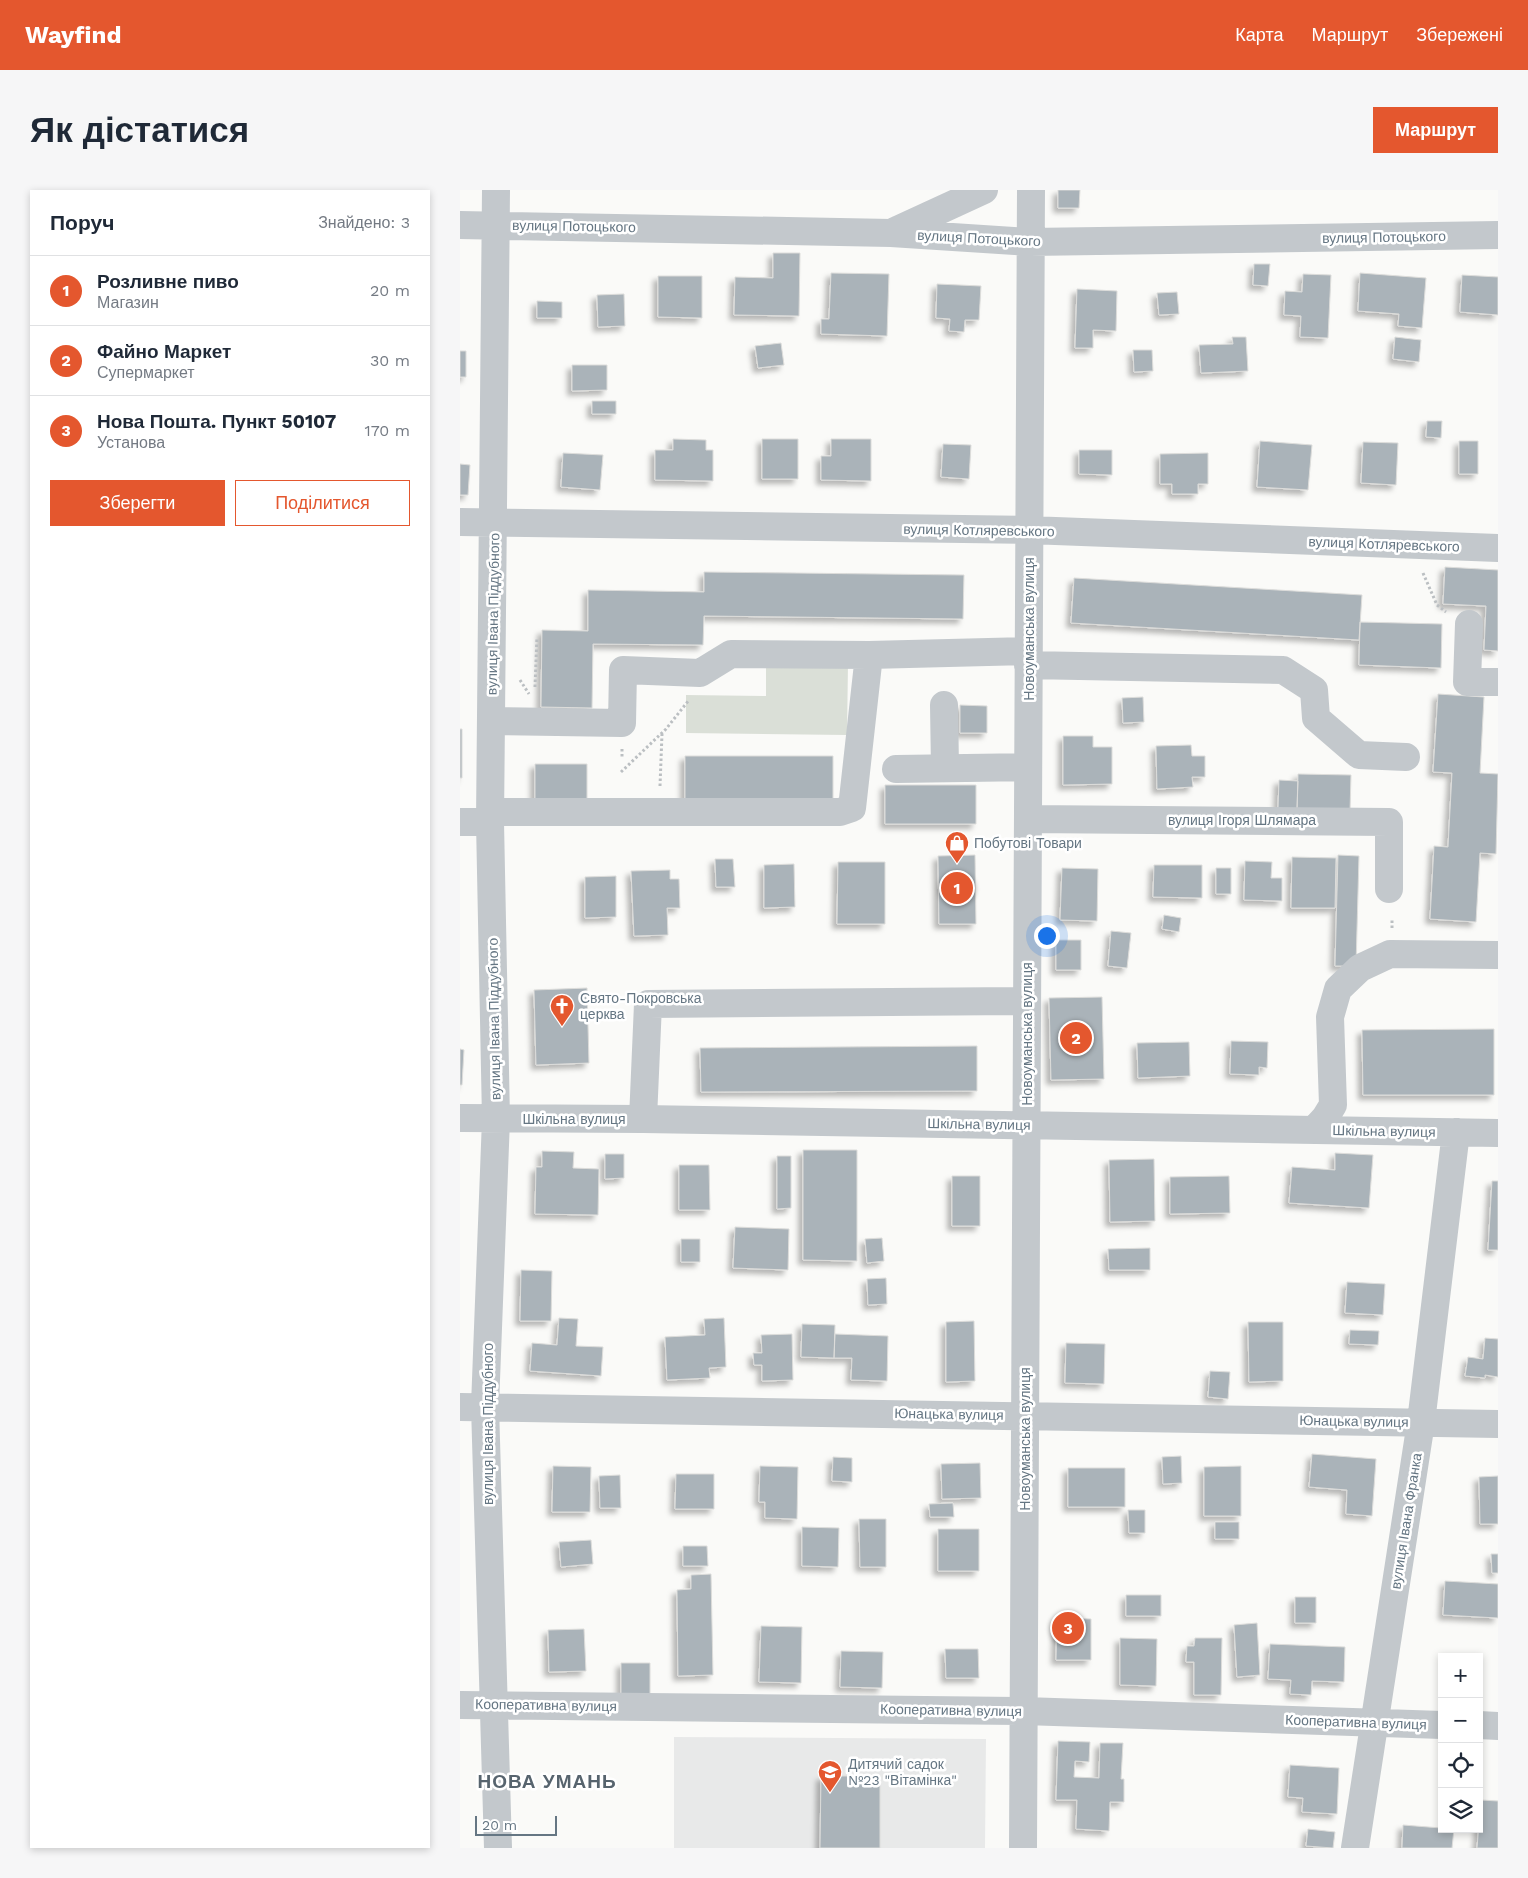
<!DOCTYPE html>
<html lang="uk">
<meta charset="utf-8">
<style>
:root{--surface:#fff;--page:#f6f6f7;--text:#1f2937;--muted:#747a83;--line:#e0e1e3;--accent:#e4572e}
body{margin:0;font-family:"Work Sans",sans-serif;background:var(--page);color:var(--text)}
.controls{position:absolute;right:15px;bottom:15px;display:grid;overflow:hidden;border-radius:0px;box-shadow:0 2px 8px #0003}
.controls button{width:45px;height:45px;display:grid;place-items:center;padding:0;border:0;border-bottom:1px solid var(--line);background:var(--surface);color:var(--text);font:25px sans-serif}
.scale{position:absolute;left:15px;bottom:12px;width:82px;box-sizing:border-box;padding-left:5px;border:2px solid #657683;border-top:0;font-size:14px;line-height:18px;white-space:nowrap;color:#657683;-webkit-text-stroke:4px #fff;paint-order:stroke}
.you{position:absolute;left:586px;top:745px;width:18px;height:18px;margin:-12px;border:4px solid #fff;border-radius:50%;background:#1a73e8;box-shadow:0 0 0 8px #1a73e833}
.badge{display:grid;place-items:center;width:32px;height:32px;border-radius:50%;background:var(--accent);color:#fff;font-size:16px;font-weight:700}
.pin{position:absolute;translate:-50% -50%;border:2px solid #fff;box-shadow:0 1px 5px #0006}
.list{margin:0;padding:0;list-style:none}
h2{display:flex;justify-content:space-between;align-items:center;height:65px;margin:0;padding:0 20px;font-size:21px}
h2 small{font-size:16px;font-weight:400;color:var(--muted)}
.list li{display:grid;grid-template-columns:32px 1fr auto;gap:15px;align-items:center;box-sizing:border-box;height:70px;padding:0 20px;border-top:1px solid var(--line)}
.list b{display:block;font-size:19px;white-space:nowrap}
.list p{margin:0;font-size:16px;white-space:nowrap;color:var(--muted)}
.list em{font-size:16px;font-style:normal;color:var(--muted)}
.actions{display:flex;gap:10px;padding:15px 20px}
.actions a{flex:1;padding:11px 0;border:1px solid var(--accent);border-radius:0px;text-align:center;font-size:18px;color:var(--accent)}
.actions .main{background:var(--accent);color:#fff}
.icon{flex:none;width:28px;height:28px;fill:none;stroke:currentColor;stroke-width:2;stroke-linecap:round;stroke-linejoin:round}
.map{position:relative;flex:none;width:1038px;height:1658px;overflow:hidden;border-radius:0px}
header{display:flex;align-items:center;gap:30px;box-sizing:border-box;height:70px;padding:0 25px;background:var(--accent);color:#fff}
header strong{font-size:24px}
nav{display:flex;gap:28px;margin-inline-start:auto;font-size:18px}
.intro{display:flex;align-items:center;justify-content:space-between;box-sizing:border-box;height:120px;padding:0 30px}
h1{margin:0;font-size:35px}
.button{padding:12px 22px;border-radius:0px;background:var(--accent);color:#fff;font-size:18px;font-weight:700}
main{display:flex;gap:30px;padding:0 30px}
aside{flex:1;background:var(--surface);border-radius:0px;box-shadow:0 2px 8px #0003}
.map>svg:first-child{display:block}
.built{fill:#e8e9e9}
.green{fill:#dadfd7}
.building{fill:#aab3b9;stroke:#dcdcda;filter:url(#shadow)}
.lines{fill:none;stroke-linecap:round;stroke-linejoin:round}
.path{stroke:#bbbfc2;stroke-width:3;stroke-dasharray:2.5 2.5;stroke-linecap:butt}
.minor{stroke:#c3c8cc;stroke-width:28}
.labels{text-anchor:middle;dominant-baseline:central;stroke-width:5;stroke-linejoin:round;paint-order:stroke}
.street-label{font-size:14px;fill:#657683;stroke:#fff}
.poi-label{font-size:14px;fill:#657683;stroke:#fff;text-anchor:start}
.district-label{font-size:19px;font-weight:bold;letter-spacing:1px;fill:#57646e;stroke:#fff}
</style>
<header>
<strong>Wayfind</strong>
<nav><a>Карта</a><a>Маршрут</a><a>Збережені</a></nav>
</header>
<div class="intro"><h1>Як дістатися</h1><a class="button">Маршрут</a></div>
<main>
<aside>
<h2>Поруч<small>Знайдено: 3</small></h2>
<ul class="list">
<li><span class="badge">1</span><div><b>Розливне пиво</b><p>Магазин</p></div><em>20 m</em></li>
<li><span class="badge">2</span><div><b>Файно Маркет</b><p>Супермаркет</p></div><em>30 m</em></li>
<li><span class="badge">3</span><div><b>Нова Пошта. Пункт 50107</b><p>Установа</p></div><em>170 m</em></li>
</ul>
<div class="actions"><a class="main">Зберегти</a><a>Поділитися</a></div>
</aside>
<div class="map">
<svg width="1038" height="1658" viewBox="0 0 1038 1658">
<defs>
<filter id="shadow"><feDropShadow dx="-4.5" dy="4.5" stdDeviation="2.5" flood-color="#0004"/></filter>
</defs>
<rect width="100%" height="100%" fill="#fafaf8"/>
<!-- built -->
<path class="built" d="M214,1547L526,1549L525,1658H214Z"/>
<!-- green -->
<path class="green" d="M306,472L388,473L387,545L226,543V505L306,506Z"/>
<!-- building -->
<path class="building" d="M598,0H620L619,18H598Z
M313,63H340L339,126L274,125L275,87L313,88Z
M794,74H810L808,96L793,95Z
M371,83L429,84L427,146L361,144V129H369Z
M900,83L966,88L962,138L938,136L939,124L898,121Z
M843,84L871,85L868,148L840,147L841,126L824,125L825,101L842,102Z
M1002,85L1038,87V125L1000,122Z
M198,86H242V128L198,127Z
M477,94L521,96L519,130H505L504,142L489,141L490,129L476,128Z
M617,99L657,101L656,141L633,140V158H615Z
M717,102L719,124L699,125L697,103Z
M164,104L165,136L138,137L137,105Z
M77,111L102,112V128H77Z
M772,147H786L788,181L741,183L739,155L773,154Z
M935,147L961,150L959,172L933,169Z
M321,153L324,175L298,178L295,156Z
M673,160H692L693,181L674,182Z
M0,161H6V187H0Z
M112,175H147V200L112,201Z
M132,211H156V224H132Z
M967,231H982L981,248L966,247Z
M213,249L246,250V260H253V291L195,290V260H213Z
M302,249H338V289H302Z
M371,249H411V291L361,290V266H371Z
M800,251L852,255L848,300L797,297Z
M999,251H1018V284H999Z
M903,252L938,253L936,295L901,293Z
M483,254L511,255L509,289L481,287Z
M619,260H652V285L619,284Z
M103,263L143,265L140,300L101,297Z
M748,263V294H738V304H712V294H700V264Z
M0,274L10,275L8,305H0Z
M985,377L1038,380V461L1024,460L1026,416L983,414Z
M244,382L504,385L503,429L244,426L243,455L133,454L132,518L81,517L82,440L128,441V400L244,402Z
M614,388L902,405L899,450L611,433Z
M900,432L982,434L981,478L899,475Z
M978,504L1024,507L1020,583L1038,584L1036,664L1020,663L1016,732L970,729L974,656L988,657L992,583L973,582Z
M683,507L684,532L663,533L662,508Z
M500,515L527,516V543H500Z
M0,539H2V588H0Z
M603,546H633V557H652V594L603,595Z
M731,555L732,566H745V587H732L733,597L697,599L696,556Z
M225,566H373V609H225Z
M75,574H127V611H75Z
M838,584L891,585L890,621L837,620Z
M819,590L838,591L837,620L818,619Z
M425,595H516V634H425Z
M515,665L516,734H479L478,666Z
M878,665L899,666L896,776H875Z
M832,667L876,668L875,718H831Z
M255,669H273L275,697H256Z
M785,671L812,672L811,688H822V711L784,710Z
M378,672H425V734H377Z
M334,674L335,717L304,718V675Z
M694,675H742V708L693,707Z
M602,678L638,679L637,731L600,730Z
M756,678H771V704H756Z
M210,680V689H219L220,718H207L208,745L174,746L171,681Z
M156,686V727L125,728V687Z
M704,725L721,728L719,742L702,739Z
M651,741L671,743L667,778L648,776Z
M596,750H621V780H596Z
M127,798L129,873L76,875L74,800Z
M642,807L644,889L591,890L589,808Z
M1034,839V905H903L902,840Z
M771,851L808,852L807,878L799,877V885L770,884Z
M729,852L730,886L678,888L677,853Z
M517,856V901L241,902L240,858Z
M0,859L4,860L2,895H0Z
M343,960H397V1071L343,1070Z
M82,961L114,962L113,978L139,979L138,1025L75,1024L76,977H82Z
M875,963L913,965L909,1018L829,1013L832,977L875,980Z
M145,964H164V988L145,989Z
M317,966H331V1018L317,1019Z
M694,969L695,1031L650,1032L649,970Z
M219,975H249L250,1020H219Z
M492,986H520V1036H492Z
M769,986L770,1023L710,1024V987Z
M1032,991H1038V1060H1028Z
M275,1037L329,1039L328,1080L273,1078Z
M422,1048L424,1071L407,1073L405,1049Z
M221,1049H240V1072H221Z
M690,1058V1080H649L648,1059Z
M61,1080L92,1081L91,1131H60Z
M426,1088L427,1114L408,1115L407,1089Z
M887,1092L925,1094L923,1125L885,1123Z
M99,1128L118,1129L116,1156L143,1157L141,1186L70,1181L72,1153L97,1155Z
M264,1128L266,1177L249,1178L250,1188L207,1190L205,1147L245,1145L244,1129Z
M514,1131L515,1191L486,1192V1132Z
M788,1132H823V1191L789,1192Z
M342,1134L375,1135L374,1168L341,1167Z
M890,1140L919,1141L918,1155L889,1154Z
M332,1144L333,1190L302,1191V1175H294L293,1163H302L301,1145Z
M375,1144L428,1146L427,1191L391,1190L392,1168H374Z
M1025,1148L1038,1149V1187L1025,1185V1188L1005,1186L1008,1167L1023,1169Z
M606,1153L645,1154L644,1194L605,1193Z
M750,1181L770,1182L768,1209L748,1207Z
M852,1264L916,1269L912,1326L886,1324L887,1300L849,1297Z
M721,1266L722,1293L703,1294L702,1267Z
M373,1267L392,1268V1292L372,1291Z
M520,1273L521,1308L482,1309L481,1274Z
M93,1276L131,1277L130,1322H92Z
M300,1276L338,1277L337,1329L305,1328V1312H299Z
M781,1276V1326H744V1277Z
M608,1278H665V1317H608Z
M216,1284H254V1319H215Z
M160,1285L161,1318H140L139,1286Z
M1038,1286V1334H1020L1019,1287Z
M493,1313L494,1327H470L469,1314Z
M668,1320H685V1343H669Z
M399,1329H426V1377H400Z
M755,1332H779V1349H755Z
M342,1337L379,1338L378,1377L342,1376Z
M478,1339H519V1381H478Z
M131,1350L133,1374L101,1377L99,1352Z
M223,1356H247L248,1376H223Z
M1031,1364H1038V1383H1032Z
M251,1384L253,1485L218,1486L217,1400L231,1399V1385Z
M985,1391L1038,1394V1428L983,1425Z
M666,1405H701V1426H666Z
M835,1407H856V1433H835Z
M597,1428L631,1429V1470H596Z
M797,1433L800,1485L777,1487L774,1435Z
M301,1436L342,1437L341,1493L299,1492Z
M124,1439L126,1481L89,1482L88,1440Z
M660,1448L697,1449L696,1496L660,1495Z
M735,1448H762L761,1505H734V1472H726L727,1456H734Z
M810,1454L885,1457L884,1492L852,1491L851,1505L830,1504L831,1490L808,1489Z
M485,1459H518L519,1488H486Z
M381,1461L423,1462L422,1498L380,1497Z
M161,1473H190V1504H161Z
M598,1551L630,1552L629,1572L615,1571L614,1587L639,1588L640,1553H663L661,1589H664V1612H650L649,1641L616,1639L617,1610H596Z
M830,1575L879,1578L877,1624L842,1622L843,1608L828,1607Z
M361,1586H420V1658H360Z
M1021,1610L1038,1611V1658H1017Z
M943,1635L994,1639L992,1658H942Z
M848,1639L875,1642L873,1658L846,1656Z"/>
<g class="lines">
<!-- path -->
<path class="path" d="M963,383L977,415L986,422
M60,490L69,504
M75,497L77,447
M162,559V568
M161,582L206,539L229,510
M200,596L202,544
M932,738V729"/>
<!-- minor -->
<path class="minor" d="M36,0L30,632L36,929L25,1216L38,1658
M0,35L431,43L570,52L1038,45
M435,41L524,0
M0,332L569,340L1038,358
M1009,434L1007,492H1038
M568,475L823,480L854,500L856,528L899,565L946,567
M484,515L485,578
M31,531L162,533L163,480L240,483L271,464L409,465L568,461
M436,579L568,577
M31,622H380L392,618L409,465
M568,629L929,632V699
M0,632H30
M0,928L183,929L1038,943
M183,929L188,814L567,811
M854,940L865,928L873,915L870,827L878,799L900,778L930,764L1038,765
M0,1217L1038,1234
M0,1515L564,1521L982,1535
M1019,1535L1038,1536
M563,1658L571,0
M895,1658L961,1232L996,942"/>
</g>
<!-- icons -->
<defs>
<g id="shop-pin" transform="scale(1.25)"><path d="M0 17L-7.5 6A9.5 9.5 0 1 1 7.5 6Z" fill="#e4572e" stroke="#fff"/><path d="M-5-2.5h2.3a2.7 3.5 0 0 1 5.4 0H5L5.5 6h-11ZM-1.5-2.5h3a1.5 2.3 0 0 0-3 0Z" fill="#fff"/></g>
<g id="church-pin" transform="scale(1.25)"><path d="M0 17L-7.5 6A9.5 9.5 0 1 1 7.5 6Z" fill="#e4572e" stroke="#fff"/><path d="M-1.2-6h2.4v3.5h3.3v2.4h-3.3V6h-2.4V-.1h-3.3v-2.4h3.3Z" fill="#fff"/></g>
<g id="school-pin" transform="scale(1.25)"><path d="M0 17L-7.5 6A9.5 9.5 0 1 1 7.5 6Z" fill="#e4572e" stroke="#fff"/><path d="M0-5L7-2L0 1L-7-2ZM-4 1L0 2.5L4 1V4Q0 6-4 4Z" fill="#fff"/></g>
</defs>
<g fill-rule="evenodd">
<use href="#shop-pin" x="497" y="653"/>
<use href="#church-pin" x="102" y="816"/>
<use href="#school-pin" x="370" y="1582"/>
</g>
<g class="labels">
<!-- street labels -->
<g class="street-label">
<text transform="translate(114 36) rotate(1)">вулиця Потоцького</text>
<text transform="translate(924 47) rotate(-1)">вулиця Потоцького</text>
<text transform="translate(519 48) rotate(3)">вулиця Потоцького</text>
<text transform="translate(519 340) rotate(1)">вулиця Котляревського</text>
<text transform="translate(924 354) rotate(2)">вулиця Котляревського</text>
<text transform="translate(33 424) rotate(-89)">вулиця Івана Піддубного</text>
<text transform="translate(569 439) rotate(-90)">Новоуманська вулиця</text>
<text x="782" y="630">вулиця Ігоря Шлямара</text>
<text transform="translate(34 829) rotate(-91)">вулиця Івана Піддубного</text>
<text transform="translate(567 844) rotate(-90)">Новоуманська вулиця</text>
<text x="114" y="929">Шкільна вулиця</text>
<text transform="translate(519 934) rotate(1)">Шкільна вулиця</text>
<text transform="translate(924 941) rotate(1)">Шкільна вулиця</text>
<text transform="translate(489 1224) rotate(1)">Юнацька вулиця</text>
<text transform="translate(894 1231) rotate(1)">Юнацька вулиця</text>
<text transform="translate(28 1234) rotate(-90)">вулиця Івана Піддубного</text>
<text transform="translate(565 1249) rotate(-90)">Новоуманська вулиця</text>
<text transform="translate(946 1331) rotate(-81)">вулиця Івана Франка</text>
<text transform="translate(86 1515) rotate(1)">Кооперативна вулиця</text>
<text transform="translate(491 1520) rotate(1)">Кооперативна вулиця</text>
<text transform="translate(896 1532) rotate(2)">Кооперативна вулиця</text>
</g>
<!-- poi labels -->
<g class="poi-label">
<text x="514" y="653">Побутові Товари</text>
<text x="120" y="808">Свято-Покровська<tspan x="120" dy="16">церква</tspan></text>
<text x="388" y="1574">Дитячий садок<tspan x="388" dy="16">№23 "Вітамінка"</tspan></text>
</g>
<!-- district labels -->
<g class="district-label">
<text x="87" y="1591">НОВА УМАНЬ</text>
</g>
</g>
</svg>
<div class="controls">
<button>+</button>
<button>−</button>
<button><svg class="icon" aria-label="locate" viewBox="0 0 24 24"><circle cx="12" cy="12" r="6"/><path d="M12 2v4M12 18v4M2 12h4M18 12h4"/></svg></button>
<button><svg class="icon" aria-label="layers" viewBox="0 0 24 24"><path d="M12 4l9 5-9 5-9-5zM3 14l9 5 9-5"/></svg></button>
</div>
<div class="scale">20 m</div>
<div class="you"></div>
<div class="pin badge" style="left:497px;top:698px">1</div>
<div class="pin badge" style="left:616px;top:848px">2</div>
<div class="pin badge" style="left:608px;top:1438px">3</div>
</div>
</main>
